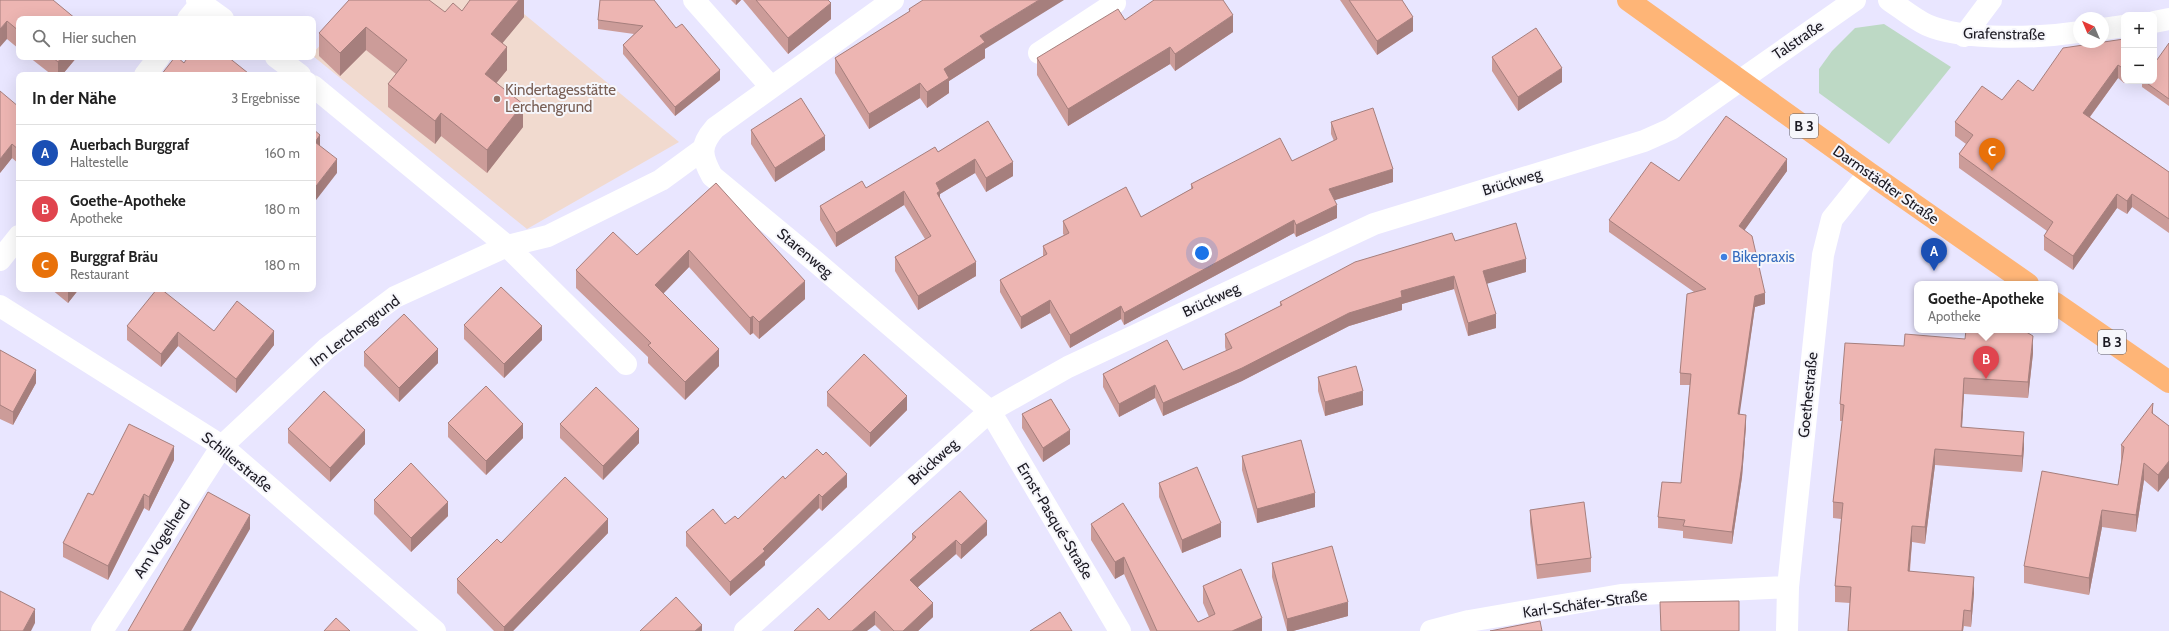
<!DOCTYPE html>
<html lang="de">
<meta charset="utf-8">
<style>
:root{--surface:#fff;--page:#f2f2f2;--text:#222;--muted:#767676;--line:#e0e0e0;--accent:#7c63de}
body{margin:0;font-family:Cabin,sans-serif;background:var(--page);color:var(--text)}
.controls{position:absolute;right:12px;top:12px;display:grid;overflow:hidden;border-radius:8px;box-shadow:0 4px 16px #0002}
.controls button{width:36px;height:36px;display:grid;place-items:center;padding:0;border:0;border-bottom:1px solid var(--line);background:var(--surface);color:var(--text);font:20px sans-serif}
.compass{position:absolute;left:2073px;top:12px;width:36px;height:36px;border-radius:50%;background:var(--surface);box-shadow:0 4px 16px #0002;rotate:316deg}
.you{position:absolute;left:1202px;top:253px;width:14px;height:14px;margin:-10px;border:3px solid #fff;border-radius:50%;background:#1a73e8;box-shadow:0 0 0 6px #1a73e833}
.badge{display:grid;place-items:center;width:26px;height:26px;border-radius:50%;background:var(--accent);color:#fff;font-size:13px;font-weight:700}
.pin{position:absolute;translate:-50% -33px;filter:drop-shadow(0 1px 2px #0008)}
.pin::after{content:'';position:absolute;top:21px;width:14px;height:12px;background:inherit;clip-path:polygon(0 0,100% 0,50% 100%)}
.popup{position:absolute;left:1914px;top:281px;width:144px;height:52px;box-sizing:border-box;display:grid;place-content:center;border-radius:8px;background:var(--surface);filter:drop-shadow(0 1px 3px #0005);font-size:13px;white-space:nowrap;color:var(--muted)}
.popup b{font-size:15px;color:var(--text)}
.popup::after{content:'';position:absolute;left:50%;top:100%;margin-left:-8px;border:8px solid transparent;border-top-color:var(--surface)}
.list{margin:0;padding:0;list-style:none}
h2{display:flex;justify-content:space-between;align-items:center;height:52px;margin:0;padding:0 16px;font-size:17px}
h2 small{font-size:13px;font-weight:400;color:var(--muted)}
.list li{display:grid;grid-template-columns:26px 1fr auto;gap:12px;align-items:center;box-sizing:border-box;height:56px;padding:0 16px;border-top:1px solid var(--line)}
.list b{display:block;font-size:15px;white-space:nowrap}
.list p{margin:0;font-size:13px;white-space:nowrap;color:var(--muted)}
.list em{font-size:13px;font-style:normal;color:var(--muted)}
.icon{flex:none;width:22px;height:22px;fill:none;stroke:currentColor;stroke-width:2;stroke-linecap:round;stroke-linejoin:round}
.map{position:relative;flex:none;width:2169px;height:631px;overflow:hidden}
.search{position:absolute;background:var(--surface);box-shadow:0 4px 16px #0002;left:16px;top:16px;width:300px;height:44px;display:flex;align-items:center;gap:10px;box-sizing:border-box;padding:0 14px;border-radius:8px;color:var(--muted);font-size:15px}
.panel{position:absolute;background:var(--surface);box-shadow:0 4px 16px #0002;left:16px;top:72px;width:300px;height:220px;border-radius:8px}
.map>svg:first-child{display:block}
.education{fill:#f1dacf}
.green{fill:#bdd9c5}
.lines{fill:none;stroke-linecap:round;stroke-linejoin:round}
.minor{stroke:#fff;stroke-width:22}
.major{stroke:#feb577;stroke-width:22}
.wall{fill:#cc9c99}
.shaded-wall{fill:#a67f7d}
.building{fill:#edb5b2;stroke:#a67f7d}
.education-dot{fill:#8d6e63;stroke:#f6f6fb;stroke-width:1.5}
.shop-dot{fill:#3f7fe0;stroke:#f6f6fb;stroke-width:1.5}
.labels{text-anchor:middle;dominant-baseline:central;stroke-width:4;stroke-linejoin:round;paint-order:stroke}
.shield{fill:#f6f6fb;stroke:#5d5c64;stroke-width:1}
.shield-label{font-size:14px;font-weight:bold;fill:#1c1a23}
.street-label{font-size:15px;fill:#1c1a23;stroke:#f6f6fb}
.education-label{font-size:15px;fill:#785e54;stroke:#f6f6fb;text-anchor:start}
.shop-label{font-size:15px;fill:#366cbe;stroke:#f6f6fb;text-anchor:start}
</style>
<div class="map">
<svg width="2169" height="631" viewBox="0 0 2169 631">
<rect width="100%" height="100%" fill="#e9e6ff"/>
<!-- education -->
<path class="education" d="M362,0H507L679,142L527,229L313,56V53Z"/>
<!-- green -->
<path class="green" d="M1884,24L1951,67L1889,144L1819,93V69L1832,51L1855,28Z"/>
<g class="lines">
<!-- minor -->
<path class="minor" d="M197,0L223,19
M694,0L771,87
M893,0L715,128C699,146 701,156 712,176L816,262L990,411L1120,631
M1889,0C1901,8 1914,19 1927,25C1963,41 2040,38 2079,32
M188,19L201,3
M2154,22L2169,19
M2103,29L2124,26
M1964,36L1991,0
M1039,53L1115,3L1113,0
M276,57L300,75
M145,75L159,57
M507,246L548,236L661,180L702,150
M507,246L626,364
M0,260L19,236
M0,306L222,446L435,631
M102,631L222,446L327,348L395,297L507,246L313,86
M745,631L990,411L1068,367L1374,224L1644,141L1671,129L1855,0
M1431,631L1469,621L1621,595L1788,587
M1787,631L1788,587L1823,255L1832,219L1869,173"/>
<!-- major -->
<path class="major" d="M1628,0L1869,173L2028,284
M2055,303L2169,382"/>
</g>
<!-- wall -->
<path class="wall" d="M0,0L19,19V49L7,39Z
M524,0V17L502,43L507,70L496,83L523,127L487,173L441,136L435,144L388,107V84L396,74L366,50L340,76L319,56V33L462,11Z
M731,0H741L736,5Z
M743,0H828L831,19L788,54Z
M1340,0H1402L1413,31L1377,55Z
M909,9L985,49V58L949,81V93L927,108L920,98L869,129L835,73V58L909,12Z
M598,20L676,28L720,80L675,116L623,54V45L634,34L598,29Z
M1125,20L1233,32L1175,71L1170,64L1068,126L1037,75V58Z
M2124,39V81H2126L2124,83L2118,78L2090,117L2169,172V233L2132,207L2127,214L2117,208L2073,270L2044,250V236L2047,231L1959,168V154L1966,144L1955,136V122L2033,91Z
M2169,43V106L2142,87V81H2154Z
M29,57H77L62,75H52Z
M1492,57L1562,82L1518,111L1492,71Z
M19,107V164L12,158L0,173Z
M988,121L1013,176L986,192L975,173L940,194V199L976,276L918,310L895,271V257L925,239L904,205L836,247L820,220V206L866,188L938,152Z
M1331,122L1393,182L1334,200L1337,218L1296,237L1294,233L1124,325L1121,319L1070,348L1050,313L1021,329L1000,292V280L1043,256V246L1064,235L1063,234V221L1141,217L1191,189V184L1292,161L1334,141L1331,134Z
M751,130L825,150L775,182L751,144Z
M1787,171L1744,230L1765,304L1755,307L1739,414L1746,426L1742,477L1732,544L1683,538V531L1658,528V517L1681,483L1690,385H1680V373L1694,292L1609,232V220L1679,181Z
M716,183L805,299L759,339L753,333L750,335L689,267L663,294L719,366L685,400L648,363V357L576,288V270L637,255Z
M1455,241L1526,272L1487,283L1496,328L1468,336L1454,289L1402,304V310L1349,326L1242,381L1163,416L1155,398L1119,417L1103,387V374L1183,370L1226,351L1225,347V334L1280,306V302Z
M51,289H79L68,303Z
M464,325L542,340L504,378L464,339Z
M127,326L214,331L274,345L236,393L178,346L161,367L127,340Z
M1904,346L2033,353L2028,398L1964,394L1962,427L2024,448L2022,472L1935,465L1925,544L1912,542L1910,571L1974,593L1971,627L1964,626L1963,631H1848L1850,603L1835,602V586L1841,519L1833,518V502L1843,421H1840V404Z
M0,350L36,383L13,425L0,419Z
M364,352L438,363L399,402L364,366Z
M1318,377L1363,405L1325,416L1318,391Z
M827,392L907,410L870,447L827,406Z
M1022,414L1070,444L1043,462L1022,428Z
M2153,414L2169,426L2158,492L2144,480L2136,532L2102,527L2089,595L2024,583V566L2118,485L2121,462V445Z
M448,423L523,438L486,475L448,437Z
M560,424L639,443L603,480L560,438Z
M288,429L365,444L330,482L288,443Z
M1242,456L1315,507L1257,523L1242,470Z
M174,460L149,511L144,508L108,580L63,557V543L93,495Z
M785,479L847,487L822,511L819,508L765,561V565L730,596L686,546V532L725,524L738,519Z
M1159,483L1221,537L1182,553L1159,497Z
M374,500L448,516L411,552L374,514Z
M1530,510L1591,558V572L1537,579L1530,523Z
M1091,524L1198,622L1209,617L1203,603V586L1262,631H1150L1124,574L1115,579L1091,540Z
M608,533L513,631H494L457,593V579L501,543Z
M912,534L987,535L961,559L956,554L918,587L933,617L918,631H881L875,625L829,620L912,540Z
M1272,563L1348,616L1293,631H1287L1272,577Z"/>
<!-- shaded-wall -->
<path class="shaded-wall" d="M519,0H524V17L491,57V34Z
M736,0H741L736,5Z
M1039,0H1064L985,49V58L949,81V93L927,108V92L944,69L980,36Z
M831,3V19L788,54V38Z
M1233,15V32L1175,71V54Z
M1413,17V31L1377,55V41Z
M7,21V39L0,47V29Z
M366,27V50L340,76V53Z
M507,47V70L485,97V74Z
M1170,47V64L1068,126V109Z
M62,57H77L62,75H58V62Z
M2118,65V78L2083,126V113Z
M1562,68V82L1518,111V97Z
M720,70V80L675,116V107Z
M920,83V98L869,129V114Z
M523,104V127L487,173V150Z
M441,113V136L435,144V121Z
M320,135V148L315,142Z
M825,136V150L775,182V168Z
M12,144V158L0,173V159Z
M337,159V173L313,204V190Z
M975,159V173L940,194V205L937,207L936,183Z
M1787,159V171L1739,238V226Z
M1013,162V176L986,192V178Z
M1393,169V182L1329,202V189Z
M904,191V205L836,247V233Z
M2117,194V208L2073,270V256Z
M2132,194V207L2127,214V201Z
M1337,205V218L1296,237V225Z
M1294,220V233L1124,325V313Z
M689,250V267L655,302V285Z
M1526,259V272L1483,285V271Z
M976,262V276L918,310V296Z
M1454,276V289L1402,304V310L1349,326L1242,381L1163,416V403L1349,313L1401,291Z
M805,281V299L759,339V322Z
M68,289H79L68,303Z
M1765,293V304L1755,307L1738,426V414L1755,296Z
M1050,300V313L1021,329V317Z
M1121,306V319L1070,348V335Z
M1496,314V328L1468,336V323Z
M753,316V333L750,335V318Z
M542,326V340L504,378V364Z
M274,331V345L236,393V379Z
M178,332V346L161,367V354Z
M2033,336V353L2028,398V382Z
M438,349V363L399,402V388Z
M719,349V366L685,400V382Z
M36,370V383L13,425V412Z
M1964,378V394L1961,443V427Z
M1155,385V398L1119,417V404Z
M1363,391V405L1325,416V402Z
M907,396V410L870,447V433Z
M2153,403V420L2152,413Z
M1746,415V426L1742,477L1732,544V532Z
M523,424V438L486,475V461Z
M639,429V443L603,480V466Z
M365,430V444L330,482V468Z
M1070,430V444L1043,462V448Z
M2024,432V448L2022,472V456Z
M174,446V460L149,511V497Z
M1935,449V465L1925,544V527Z
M2169,461V478L2158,492V475Z
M2144,463V480L2136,532V515Z
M847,474V487L822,511V497Z
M1315,493V507L1257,523V509Z
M144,494V508L108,580V566Z
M819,494V508L765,561V565L730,596V582L763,549Z
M448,502V516L411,552V538Z
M2102,510V527L2089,595V578Z
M250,515V529L191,631H183Z
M608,519V533L513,631H504V627Z
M987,521V535L961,559V545Z
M1221,523V537L1182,553V540Z
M1912,526V542L1908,587V571Z
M956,540V554L910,594V580Z
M1124,557V574L1115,579V562Z
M1974,577V593L1971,627V611Z
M1348,602V616L1293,631H1287V619Z
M933,603V617L918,631H903Z
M35,609V623L31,631H23Z
M1964,610L1963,631H1962Z
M875,611V625L867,631H852Z
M1262,618V631H1232Z
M702,625V631H695Z"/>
<!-- building -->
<path class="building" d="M0,0H53L76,19H19V31L7,21L0,29Z
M349,0H429L445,12L453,3L462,11L470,0H519L491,34L507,47L485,74L523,104L487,150L441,113L435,121L388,84L407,60L366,27L340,53L319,33Z
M600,0H654L676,28L682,24L720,70L675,107L623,45L643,26L598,20Z
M756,0H828L831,3L788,38Z
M923,0H1039L980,36L985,42L944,69L949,78L927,92L920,83L869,114L835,58L910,11L909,9Z
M1154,0H1223L1233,15L1175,54L1170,47L1068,109L1037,58L1118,9L1125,20Z
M1349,0H1402L1413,17L1377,41Z
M1536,28L1562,68L1518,97L1492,57Z
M2124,39V69L2118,65L2083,113L2169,172V219L2132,194L2127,201L2117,194L2073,256L2044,236L2053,222L1959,154L1973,135L1955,122L1982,86L2002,100L2018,80L2033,91L2063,48Z
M2169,43V99L2144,81H2154V64Z
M52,57H62L58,62Z
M175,57H177L184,63L188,57H228L248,73L247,75H161Z
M0,91L19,107V150L12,144L0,159Z
M801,98L825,136L775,168L751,130Z
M1373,108L1393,169L1329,189L1337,205L1296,225L1294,220L1124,313L1121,306L1070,335L1050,300L1021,317L1000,280L1047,254L1043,246L1069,233L1063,221L1126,187L1141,217L1193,188L1191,184L1280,138L1292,161L1337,139L1331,122Z
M1726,116L1787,159L1739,226L1752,236L1765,293L1755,296L1738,414L1746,415L1742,465L1732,532L1683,526L1685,520L1658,517L1662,482L1681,483L1691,374L1680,373L1687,294L1706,289L1609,220L1651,162L1679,181Z
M988,121L1013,162L986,178L975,159L936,183L940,191L937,193L976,262L918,296L895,257L931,236L904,191L836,233L820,206L862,181L866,188L935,147L938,152Z
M313,129L320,135L315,142L337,159L313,190Z
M716,183L805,281L759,322L753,316L750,318L689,250L655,285L719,349L685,382L648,345L651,343L576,270L613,232L637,255Z
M1516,223L1526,259L1483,271L1496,314L1468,323L1454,276L1401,291L1402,297L1349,313L1242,368L1163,403L1155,385L1119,404L1103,374L1167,340L1183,370L1232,348L1225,334L1282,305L1280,302L1355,262L1452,233L1455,241Z
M501,287L542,326L504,364L464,325Z
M157,289H161L214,331L237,301L274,331L236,379L178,332L161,354L127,326Z
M404,314L438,349L399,388L364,352Z
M1966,330H2023L2033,336L2028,382L1964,378L1961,427L2024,432L2022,456L1935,449L1925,527L1912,526L1908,571L1974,577L1971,611L1964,610L1962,631H1848L1851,587L1835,586L1843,503L1833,502L1844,405L1840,404L1845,343L1904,346L1905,334L1965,339Z
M0,350L36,370L13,412L0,405Z
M864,354L907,396L870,433L827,392Z
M1356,366L1363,391L1325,402L1318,377Z
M486,386L523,424L486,461L448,423Z
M596,387L639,429L603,466L560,424Z
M324,391L365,430L330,468L288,429Z
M1051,399L1070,430L1043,448L1022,414Z
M2153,403L2152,413L2169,426V461L2158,475L2144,463L2136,515L2102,510L2089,578L2024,566L2042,471L2118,485L2124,447L2121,445Z
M129,424L174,446L149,497L144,494L108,566L63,543L88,493L93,495Z
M1301,440L1315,493L1257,509L1242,456Z
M817,449L823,455L826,452L847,474L822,497L819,494L763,549L765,551L730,582L686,532L713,509L725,524L735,516L738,519L783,476L785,479Z
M411,463L448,502L411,538L374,500Z
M1197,467L1221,523L1182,540L1159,483Z
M565,477L608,519L504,627L457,579L497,539L501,543Z
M960,491L987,521L961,545L956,540L910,580L933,603L903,631H894L875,611L852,631H794L818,608L829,620L916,537L912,534Z
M208,492L250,515L183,631H128Z
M1584,502L1591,558L1537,565L1530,510Z
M1123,503L1198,622L1215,614L1203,586L1241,569L1262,618L1232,631H1157L1124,557L1115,562L1091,524Z
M1332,546L1348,602L1287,619L1272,563Z
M0,591L35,609L23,631H0Z
M676,597L702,625L695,631H640Z
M1739,601V631H1661L1660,602Z
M1060,612L1072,631H1030Z
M336,618L350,631H324Z
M1540,621L1542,631H1490Z"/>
<!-- markers -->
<circle class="education-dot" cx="497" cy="99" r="4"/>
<circle class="shop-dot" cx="1724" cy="257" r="4"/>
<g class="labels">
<!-- shield labels -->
<g class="shield">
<rect x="1790" y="114" width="28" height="24" rx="3"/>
<rect x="2098" y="330" width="28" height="24" rx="3"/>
</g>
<g class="shield-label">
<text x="1804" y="126">B 3</text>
<text x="2112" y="342">B 3</text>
</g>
<!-- street labels -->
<g class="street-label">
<text transform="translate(2004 34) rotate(1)">Grafenstraße</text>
<text transform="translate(1798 40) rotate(-34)">Talstraße</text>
<text transform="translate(1512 182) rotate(-17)">Brückweg</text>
<text transform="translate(1886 185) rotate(35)">Darmstädter Straße</text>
<text transform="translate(805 253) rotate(40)">Starenweg</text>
<text transform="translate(1211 300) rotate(-25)">Brückweg</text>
<text transform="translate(355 331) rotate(-37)">Im Lerchengrund</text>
<text transform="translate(1808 395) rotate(-84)">Goethestraße</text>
<text transform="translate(237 462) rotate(39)">Schillerstraße</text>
<text transform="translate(933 462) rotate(-42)">Brückweg</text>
<text transform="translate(1055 521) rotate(59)">Ernst-Pasqué-Straße</text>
<text transform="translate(162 539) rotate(-57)">Am Vogelherd</text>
<text transform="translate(1585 604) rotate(-8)">Karl-Schäfer-Straße</text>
</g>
<!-- education labels -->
<g class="education-label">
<text x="505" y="90">Kindertagesstätte<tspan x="505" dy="17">Lerchengrund</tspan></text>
</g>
<!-- shop labels -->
<g class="shop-label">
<text x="1732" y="257">Bikepraxis</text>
</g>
</g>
</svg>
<div class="controls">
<button>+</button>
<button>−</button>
</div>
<svg class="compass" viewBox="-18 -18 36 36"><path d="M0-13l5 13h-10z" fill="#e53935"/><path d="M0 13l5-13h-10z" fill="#767676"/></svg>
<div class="you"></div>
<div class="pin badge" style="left:1934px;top:271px;background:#1a4fb4">A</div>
<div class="pin badge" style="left:1986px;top:379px;background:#e0444e">B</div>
<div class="popup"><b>Goethe-Apotheke</b>Apotheke</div>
<div class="pin badge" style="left:1992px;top:171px;background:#e8710a">C</div>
<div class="search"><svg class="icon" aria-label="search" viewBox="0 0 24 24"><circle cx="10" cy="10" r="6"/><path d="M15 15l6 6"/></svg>Hier suchen</div>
<section class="panel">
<h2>In der Nähe<small>3 Ergebnisse</small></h2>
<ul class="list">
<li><span class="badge" style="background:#1a4fb4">A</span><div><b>Auerbach Burggraf</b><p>Haltestelle</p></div><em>160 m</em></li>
<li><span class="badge" style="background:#e0444e">B</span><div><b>Goethe-Apotheke</b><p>Apotheke</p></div><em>180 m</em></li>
<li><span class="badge" style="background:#e8710a">C</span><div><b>Burggraf Bräu</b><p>Restaurant</p></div><em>180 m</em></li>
</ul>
</section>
</div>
